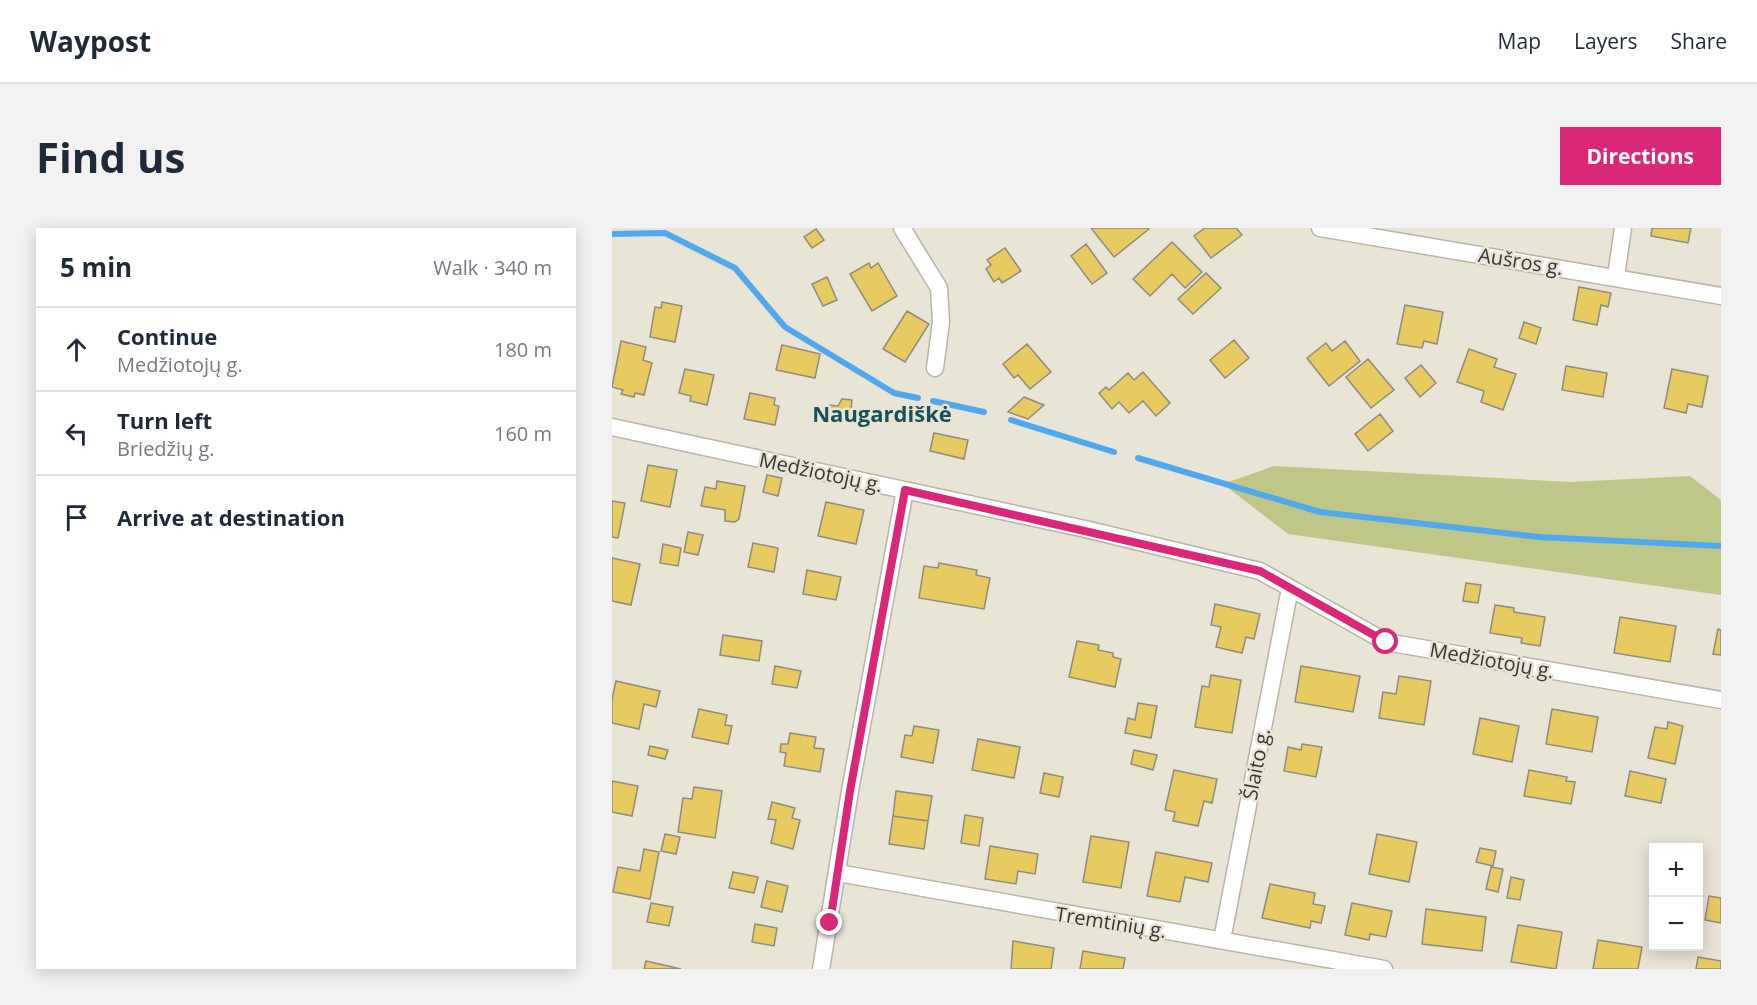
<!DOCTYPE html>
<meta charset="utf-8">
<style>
:root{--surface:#fff;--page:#f2f2f3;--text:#1f2937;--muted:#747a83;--line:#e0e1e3;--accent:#db2777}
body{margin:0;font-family:"Open Sans",sans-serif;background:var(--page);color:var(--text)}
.controls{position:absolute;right:18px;bottom:18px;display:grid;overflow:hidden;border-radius:0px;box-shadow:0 3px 15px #0003}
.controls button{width:54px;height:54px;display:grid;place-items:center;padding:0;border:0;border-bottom:2px solid var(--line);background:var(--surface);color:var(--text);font:30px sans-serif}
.stop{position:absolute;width:18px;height:18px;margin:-14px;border:4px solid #db2777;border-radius:50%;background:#fff}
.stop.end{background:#db2777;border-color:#fff;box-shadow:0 2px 6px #0008}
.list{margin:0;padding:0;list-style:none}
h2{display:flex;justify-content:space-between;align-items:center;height:78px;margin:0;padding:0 24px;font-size:26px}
h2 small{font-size:20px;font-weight:400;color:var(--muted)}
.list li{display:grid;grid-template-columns:39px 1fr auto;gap:18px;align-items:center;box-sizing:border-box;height:84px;padding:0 24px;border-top:2px solid var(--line)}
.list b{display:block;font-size:22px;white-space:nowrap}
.list p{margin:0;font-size:20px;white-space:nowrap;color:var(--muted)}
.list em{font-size:20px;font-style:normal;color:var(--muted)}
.icon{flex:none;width:33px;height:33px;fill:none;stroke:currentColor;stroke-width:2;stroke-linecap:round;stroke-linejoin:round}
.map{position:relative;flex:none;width:1109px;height:741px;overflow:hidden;border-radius:0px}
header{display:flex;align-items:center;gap:36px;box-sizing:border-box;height:84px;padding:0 30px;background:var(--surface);border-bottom:2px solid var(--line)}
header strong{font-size:28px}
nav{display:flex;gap:33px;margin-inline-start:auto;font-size:21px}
.intro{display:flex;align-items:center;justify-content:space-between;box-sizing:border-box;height:144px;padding:0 36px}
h1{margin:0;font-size:42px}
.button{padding:15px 27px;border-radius:0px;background:var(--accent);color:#fff;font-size:21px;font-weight:700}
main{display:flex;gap:36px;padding:0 36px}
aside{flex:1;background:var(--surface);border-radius:0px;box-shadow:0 3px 15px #0003}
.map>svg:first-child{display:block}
.green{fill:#bec787}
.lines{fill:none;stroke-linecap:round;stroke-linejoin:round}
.stream{stroke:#50a9ec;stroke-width:6}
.building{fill:#e7ca60;stroke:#8f8b7f;stroke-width:1.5}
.minor-casing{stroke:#b8b4a7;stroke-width:19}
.minor{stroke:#fff;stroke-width:16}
.route{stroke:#db2777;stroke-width:8}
.labels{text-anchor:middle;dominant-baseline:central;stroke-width:5;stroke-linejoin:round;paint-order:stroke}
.street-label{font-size:20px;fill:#393732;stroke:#e8e4d6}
.quarter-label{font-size:22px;font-weight:bold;fill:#17525a;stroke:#e8e4d6}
</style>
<header>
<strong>Waypost</strong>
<nav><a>Map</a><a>Layers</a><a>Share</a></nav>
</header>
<div class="intro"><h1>Find us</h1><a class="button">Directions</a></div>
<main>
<aside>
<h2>5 min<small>Walk · 340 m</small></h2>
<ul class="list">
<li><svg class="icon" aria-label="ahead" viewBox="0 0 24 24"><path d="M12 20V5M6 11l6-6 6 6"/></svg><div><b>Continue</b><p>Medžiotojų g.</p></div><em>180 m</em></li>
<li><svg class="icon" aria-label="left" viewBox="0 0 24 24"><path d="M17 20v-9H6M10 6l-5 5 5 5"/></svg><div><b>Turn left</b><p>Briedžių g.</p></div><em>160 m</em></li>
<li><svg class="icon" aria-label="arrive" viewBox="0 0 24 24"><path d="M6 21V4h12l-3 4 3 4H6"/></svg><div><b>Arrive at destination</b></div></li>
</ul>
</aside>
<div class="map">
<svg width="1109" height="741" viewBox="0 0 1109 741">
<rect width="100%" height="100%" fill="#e8e4d6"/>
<!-- green -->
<path class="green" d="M662,238L958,254L1078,248L1109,272V367L676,306L611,256Z"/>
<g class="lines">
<!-- stream -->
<path class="stream" d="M0,6L53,5L123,40L173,99L282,165L306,170
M321,173L372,184
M399,192L502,224
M526,230L708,284L927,309L1109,318"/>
</g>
<!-- building -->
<path class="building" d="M479,0H535L537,1L502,29Z
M593,0H624L630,7L599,30L582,8Z
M1040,0H1079L1076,15L1039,8Z
M204,1L212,12L200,20L192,9Z
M560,14L590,44L573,60L560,46L538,68L521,51Z
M474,16L495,45L480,56L459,28Z
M393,20L409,43L390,55L387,50L382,54L374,41L379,37L375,32Z
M257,35L259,40L266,35L285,68L260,83L238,46Z
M594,45L609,60L581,86L566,71Z
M215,49L225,72L211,78L200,56Z
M967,59L999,65L996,79L989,77L985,97L961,92Z
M50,74L70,78L63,114L38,109L43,79L49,80Z
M793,77L831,84L825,116L812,113L810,120L785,116Z
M295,83L317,96L293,134L271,121Z
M912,94L929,100L924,116L907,110Z
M622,112L637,130L613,150L598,132Z
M9,113L34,119L31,132L40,135L32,167L23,165L22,169L9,166L11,162L0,159Z
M733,113L748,133L717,158L695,130L714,115L720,123Z
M415,116L439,144L418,161L406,147L402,150L391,136Z
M170,117L208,126L203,150L164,142Z
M857,121L885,131L882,139L904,146L891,182L869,174L872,163L845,154Z
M756,131L782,162L759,180L734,149Z
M809,137L824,155L808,169L793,150Z
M954,138L995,145L991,169L950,162Z
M73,141L102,147L95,177L78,173L79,168L67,165Z
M1060,141L1096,148L1090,179L1076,176L1074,185L1052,180Z
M531,144L558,175L544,188L531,173L517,185L507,174L500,181L487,165L494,159L497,162L516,145L522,152Z
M138,165L163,170L162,177L167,178L163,197L132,191Z
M412,169L432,177L416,191L396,184Z
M230,171L240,172L239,182L233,181L230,185L229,193L215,192L217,177L226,178Z
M768,186L781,203L756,223L743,206Z
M322,205L356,212L352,231L318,223Z
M36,237L65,242L58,279L29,273Z
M155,247L170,250L166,268L151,264Z
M105,253L133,258L127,291L123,294L113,293V282L89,278L93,259L104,261Z
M0,273L13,275L6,310L0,309Z
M214,274L252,282L244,316L206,308Z
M76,304L91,307L86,327L72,324Z
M141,315L166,320L162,344L136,339Z
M51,316L69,320L66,338L48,335Z
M0,330L28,336L19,377L0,373Z
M327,335L365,342L364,347L378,350L372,381L307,370L312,338L326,340Z
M195,342L229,349L224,372L191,366Z
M854,355L869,357L866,375L851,373Z
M603,376L648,386L642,411L634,409L630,425L604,419L609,399L599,397Z
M883,377L902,380V384L933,389L928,418L909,415L910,410L878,405Z
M1008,389L1064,398L1058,434L1002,425Z
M1106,401L1109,402V427L1101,426Z
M111,407L150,413L147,433L108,427Z
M465,413L487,417L486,422L501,425V429L509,431L503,459L457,449Z
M163,438L189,443L185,460L160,456Z
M689,438L748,448L741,484L683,474Z
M599,447L629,452L620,505L583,499L590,458L597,459Z
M787,448L819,453L812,497L767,490L771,464L784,466Z
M4,453L48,463L44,479L32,476L27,501L0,495V471Z
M526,475L545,478L539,510L513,505L516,490L523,492Z
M87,481L115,487L113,497L120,498L116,516L80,509Z
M940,481L986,489L980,524L934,516Z
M868,490L907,498L900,534L861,526Z
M1056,494L1071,498L1063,536L1036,530L1043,499L1055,501Z
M302,498L327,502L321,535L289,529L293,507L300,508Z
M178,505L204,509L202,520L212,521L208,544L172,538L174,525L168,524L169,516H176Z
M366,511L408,519L402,550L360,542Z
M690,516L710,519L704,549L672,543L676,519L689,522Z
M38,518L56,522L53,531L36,527Z
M522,522L545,527L541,542L519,536Z
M562,542L605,551L600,575L592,573L586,598L561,593L563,584L553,582Z
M917,542L955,549L954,553L963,554L959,576L912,568Z
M1018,543L1054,551L1049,575L1013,568Z
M432,545L451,549L447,569L428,565Z
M0,553L26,558L20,588L0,584Z
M82,559L110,563L103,610L66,604L71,570L80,571Z
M284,563L320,568L316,593L281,588Z
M160,574L183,580L180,590L188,592L181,621L159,615L164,592L156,591Z
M353,587L371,590L367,618L349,615Z
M281,588L316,593L312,621L277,616Z
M53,606L68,609L64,626L49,623Z
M765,606L805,614L797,654L757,646Z
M479,608L517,614L509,660L471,654Z
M378,618L426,626L423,646L406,643L404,656L373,651Z
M868,620L884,623L881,638L864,634Z
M32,621L47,624L38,671L1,664L6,639L28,643Z
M544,624L600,635L596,654L573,649L568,674L535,668Z
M879,639L891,641L886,664L874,661Z
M121,644L146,649L142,665L117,660Z
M899,649L912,652L908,672L895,670Z
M155,653L176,658L170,684L149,679Z
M658,656L703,665L701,676L713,678L709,695L699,693L698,700L650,690Z
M1097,668L1109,670V695L1093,692Z
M39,675L61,679L57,698L35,694Z
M740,675L780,683L774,709L758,706L757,712L733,707Z
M814,681L874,689L870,723L810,716Z
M143,696L165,700L162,718L140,714Z
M906,697L950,704L944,741L899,734Z
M986,712L1030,719L1026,741H981Z
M401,713L442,720L439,741H399Z
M471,723L513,730L511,741H468Z
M1086,729L1109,733V741H1084Z
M34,733L69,741H32Z"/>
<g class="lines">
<!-- minor casing -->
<g class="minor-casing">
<path id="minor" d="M290,0L327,60L329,94L323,140
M708,0L1109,68
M1004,48L1011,0
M0,199L473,301L648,343L774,414L1109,472
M226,645L772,741
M610,712L678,360
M209,741L238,563L293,262"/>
</g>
<!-- minor -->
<use href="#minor" class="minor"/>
</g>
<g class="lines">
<!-- route -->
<path class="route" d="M218,695L238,563L293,262L648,343L774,414"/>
</g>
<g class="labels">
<!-- street labels -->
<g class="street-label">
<text transform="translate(909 33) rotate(9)">Aušros g.</text>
<text transform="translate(209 244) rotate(12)">Medžiotojų g.</text>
<text transform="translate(880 432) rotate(10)">Medžiotojų g.</text>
<text transform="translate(644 536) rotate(-79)">Šlaito g.</text>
<text transform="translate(499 694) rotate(9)">Tremtinių g.</text>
</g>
<!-- quarter labels -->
<g class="quarter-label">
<text x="270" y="185">Naugardiškė</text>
</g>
</g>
</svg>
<div class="controls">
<button>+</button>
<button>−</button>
</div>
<div class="stop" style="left:774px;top:414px"></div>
<div class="stop end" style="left:218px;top:695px"></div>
</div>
</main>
